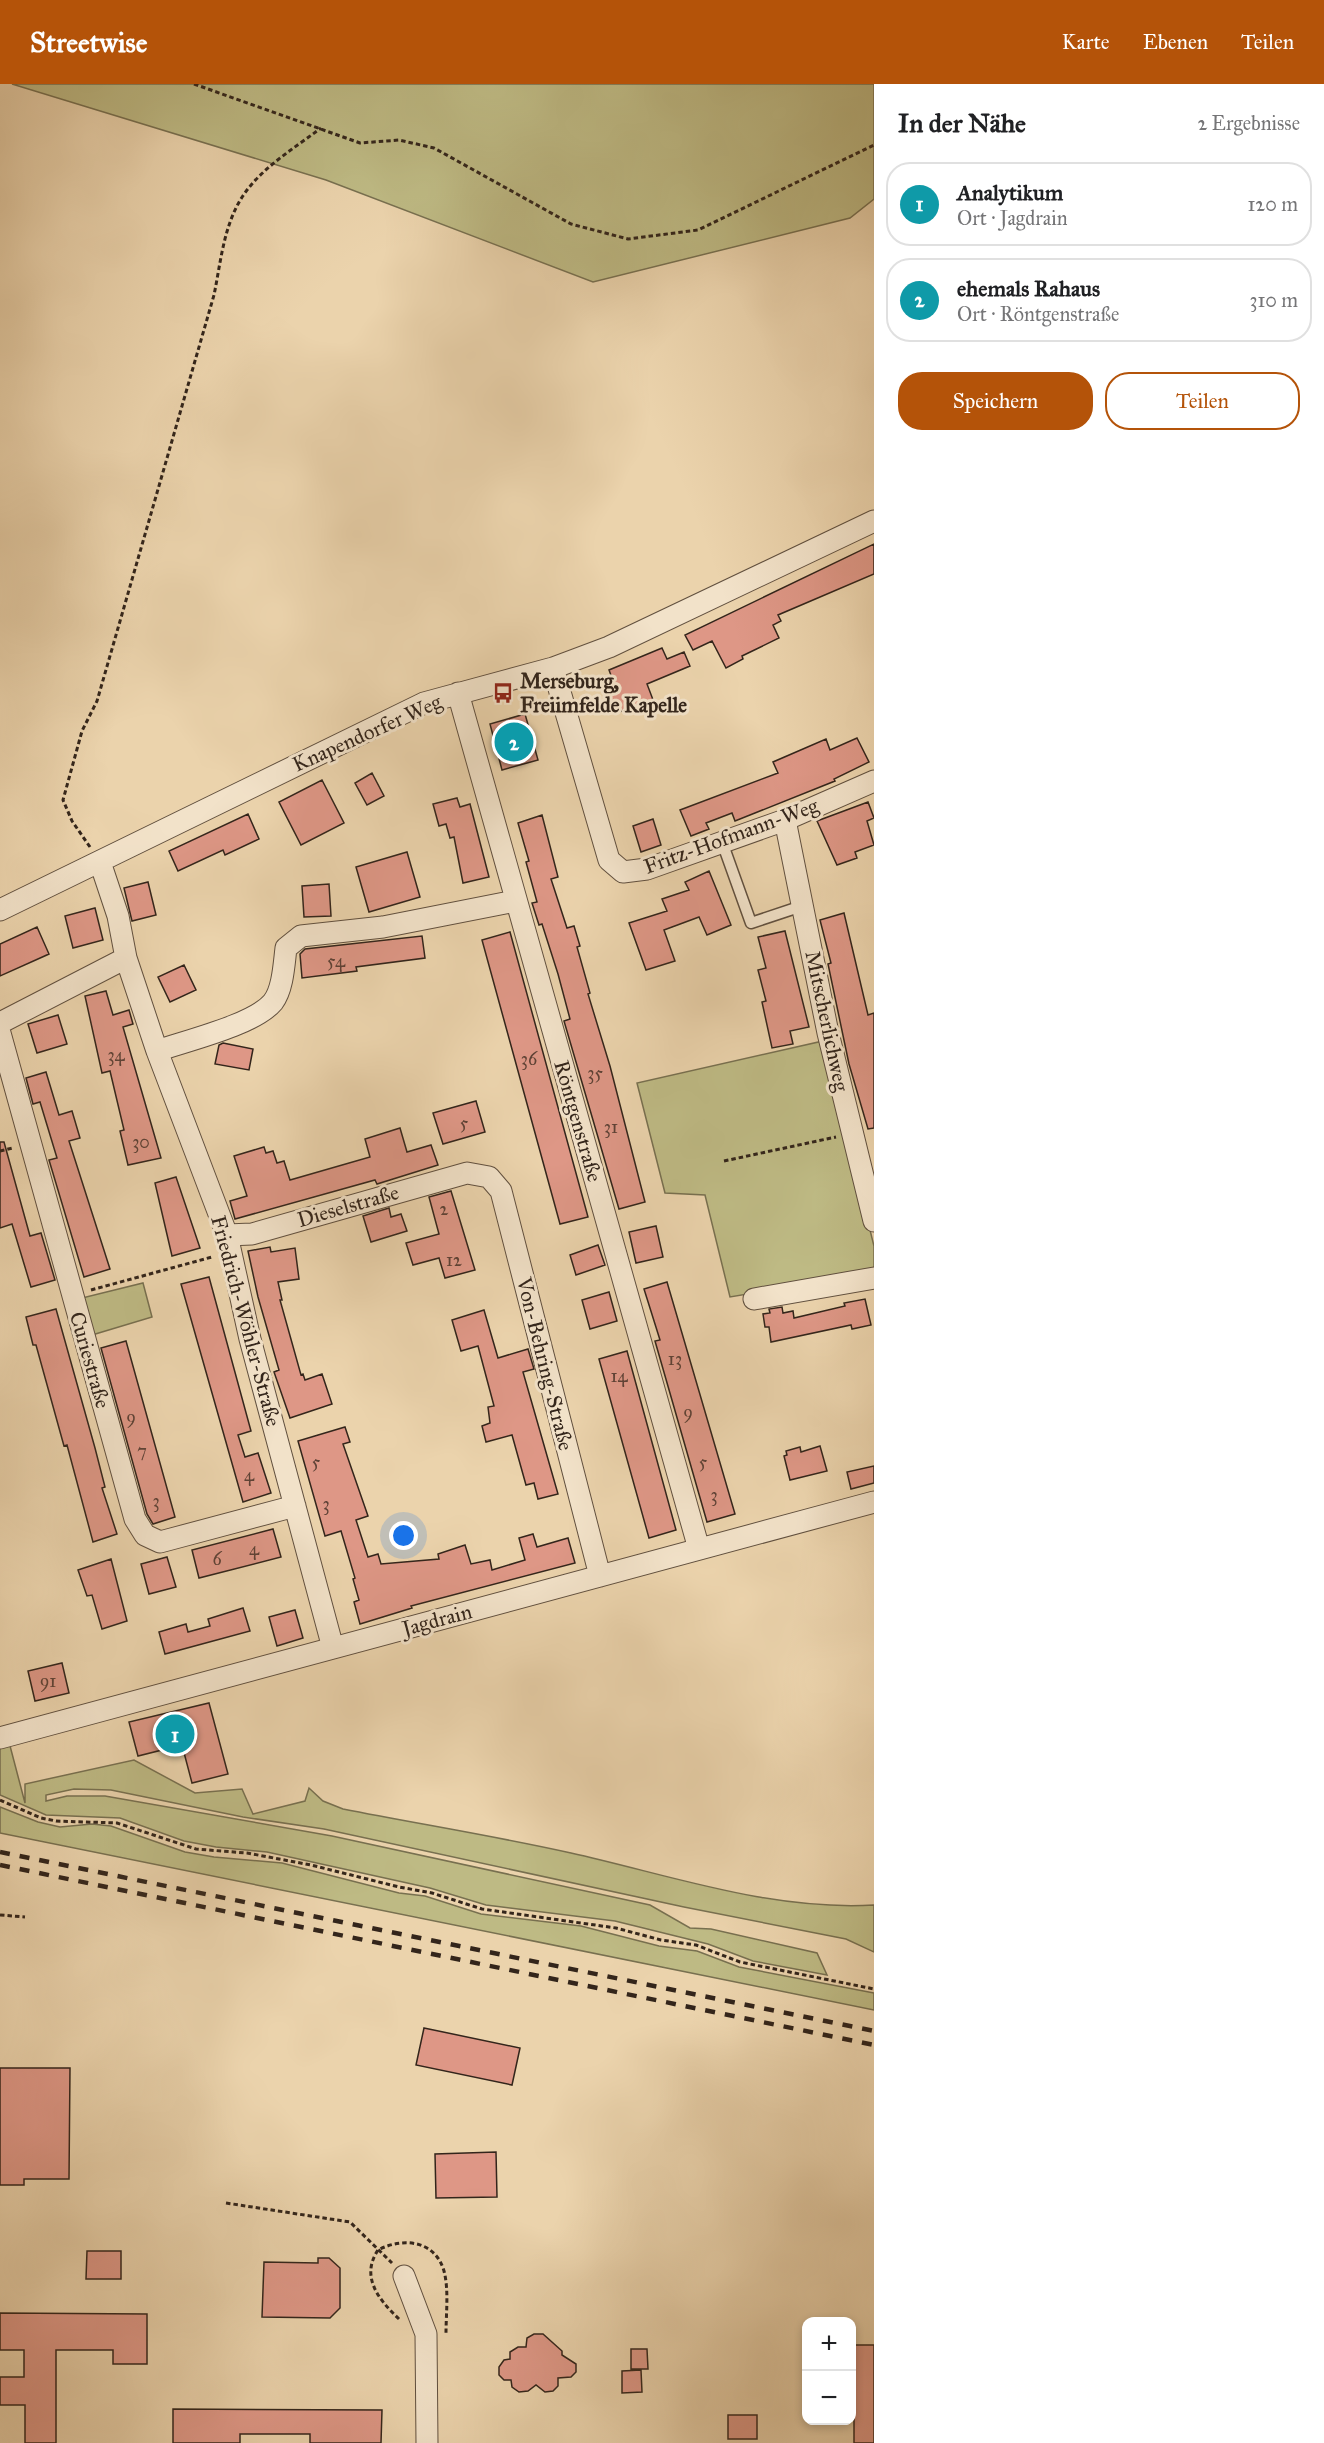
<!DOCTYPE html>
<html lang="de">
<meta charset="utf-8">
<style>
:root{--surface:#fff;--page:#f2f2f2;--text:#202124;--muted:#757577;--line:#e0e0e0;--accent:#b45309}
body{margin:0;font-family:"IM FELL Great Primer",serif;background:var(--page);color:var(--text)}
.controls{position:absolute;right:18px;bottom:18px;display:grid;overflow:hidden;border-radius:12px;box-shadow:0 3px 9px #0003}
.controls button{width:54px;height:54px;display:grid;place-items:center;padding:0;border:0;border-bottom:2px solid var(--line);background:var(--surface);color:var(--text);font:30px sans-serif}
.you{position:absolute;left:404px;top:1452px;width:21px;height:21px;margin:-15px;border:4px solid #fff;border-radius:50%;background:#1a73e8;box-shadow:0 0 0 9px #1a73e833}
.badge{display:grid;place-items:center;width:39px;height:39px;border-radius:50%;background:var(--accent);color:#fff;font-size:20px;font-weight:700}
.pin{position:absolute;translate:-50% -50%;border:3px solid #fff;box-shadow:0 2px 6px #0006}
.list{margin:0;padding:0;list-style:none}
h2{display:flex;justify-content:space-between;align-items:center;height:78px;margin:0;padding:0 24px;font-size:26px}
h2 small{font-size:20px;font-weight:400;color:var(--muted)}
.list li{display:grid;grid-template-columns:39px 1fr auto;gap:18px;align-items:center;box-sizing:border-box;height:84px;margin:0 12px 12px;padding:0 12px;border:2px solid var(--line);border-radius:24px}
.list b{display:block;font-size:22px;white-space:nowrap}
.list p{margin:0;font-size:20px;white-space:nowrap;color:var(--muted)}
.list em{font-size:20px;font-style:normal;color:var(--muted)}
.actions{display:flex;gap:12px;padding:18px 24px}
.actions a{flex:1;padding:14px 0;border:2px solid var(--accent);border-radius:24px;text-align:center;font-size:21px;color:var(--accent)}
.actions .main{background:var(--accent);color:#fff}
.map{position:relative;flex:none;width:874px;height:2359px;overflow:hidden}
header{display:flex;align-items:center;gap:36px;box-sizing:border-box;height:84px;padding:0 30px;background:var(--accent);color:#fff}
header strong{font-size:28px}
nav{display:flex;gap:33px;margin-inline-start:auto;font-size:21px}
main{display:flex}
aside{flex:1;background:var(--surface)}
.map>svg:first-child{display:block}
.green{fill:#beba84;stroke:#787050;stroke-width:1.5}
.building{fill:#de9786;stroke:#33251b;stroke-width:1.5}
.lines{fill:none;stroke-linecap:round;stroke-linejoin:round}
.service-casing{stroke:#61503f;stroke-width:13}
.minor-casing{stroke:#61503f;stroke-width:23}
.path{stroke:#33251b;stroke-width:3;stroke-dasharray:4.5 3;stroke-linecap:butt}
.service{stroke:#f2e2c9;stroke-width:10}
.minor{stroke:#f2e2c9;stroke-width:21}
.rail{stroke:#33251b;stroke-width:4.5;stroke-dasharray:10 10;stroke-linecap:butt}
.labels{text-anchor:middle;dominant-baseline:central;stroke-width:6;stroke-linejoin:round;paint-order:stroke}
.number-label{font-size:18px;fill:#5e4236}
.poi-label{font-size:21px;font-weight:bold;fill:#33251b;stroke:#f2e2c9;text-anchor:start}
.street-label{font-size:21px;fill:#33251b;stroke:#f2e2c9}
</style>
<header>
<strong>Streetwise</strong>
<nav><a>Karte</a><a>Ebenen</a><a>Teilen</a></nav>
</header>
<main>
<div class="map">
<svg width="874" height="2359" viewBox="0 0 874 2359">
<rect width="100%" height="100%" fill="#ebd3ac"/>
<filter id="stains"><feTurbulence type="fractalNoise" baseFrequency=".00333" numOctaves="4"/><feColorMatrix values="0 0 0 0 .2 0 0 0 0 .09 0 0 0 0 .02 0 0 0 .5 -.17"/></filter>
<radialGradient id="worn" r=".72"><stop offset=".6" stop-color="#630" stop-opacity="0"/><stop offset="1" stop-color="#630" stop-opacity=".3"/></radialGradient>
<!-- green -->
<path class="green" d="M12,0H874V115L850,134L593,198L326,96Z
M823,957L874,1162V1189L730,1213L705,1111L665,1109L637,999Z
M143,1199L152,1233L92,1251L82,1214Z
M9,1658L25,1719V1700L134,1676L195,1709L242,1705L253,1730L305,1717L309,1704L323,1717L343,1725C419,1740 495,1752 571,1769C670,1791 770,1827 874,1821V1868L846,1855L684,1823L324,1745L243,1733L111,1706L74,1705L46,1711V1717L67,1712H105L332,1752L650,1821L690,1844L711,1845L817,1869L827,1891L753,1877L708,1860L615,1837L486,1821L430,1804L267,1768L216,1763L184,1757L120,1734L46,1731L0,1711V1660Z
M0,1723L38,1738L60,1743L92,1740L111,1742L185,1768L214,1773L282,1779L399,1809L425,1812L481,1830L581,1842L659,1862L697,1867L739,1883L874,1909V1926L0,1749Z"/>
<!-- building -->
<path class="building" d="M874,460V490L778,531L781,537L773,541L779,554L742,572L743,575L726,584L712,557L693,566L685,551Z
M662,564L667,575L684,568L690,582L647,600L655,621L638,628L635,622L614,630L604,606L615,602L609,586Z
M525,630L538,676L502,686L490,640Z
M857,654L869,678L834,695L835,697L735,737L732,729L706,739L709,745L691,752L680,726L778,689L773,678L826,655L830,666Z
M372,689L384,712L367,721L355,699Z
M322,696L344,739L301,761L279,718Z
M457,714L460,723L470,720L489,793L463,799L454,753L450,754L446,740L439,742L433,720Z
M868,718L874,734L867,737L874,761L855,768L857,774L837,781L817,737Z
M248,730L259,755L225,771L223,766L178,787L169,767Z
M542,731L558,793L551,795L567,844L574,842L580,862L577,863L590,909L588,910L610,982L645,1118L619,1125L564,937L570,935L558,890L542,840L539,841L532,819L537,818L526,778L529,777L518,739Z
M653,735L661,761L641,768L633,742Z
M407,768L420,813L369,828L356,783Z
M709,787L731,841L707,851L699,833L664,846L675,877L646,886L629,839L667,827L662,815L689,806L685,798Z
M148,798L156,831L132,837L124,804Z
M329,800L331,832L304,833L302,802Z
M95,824L103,856L73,864L65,832Z
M844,829L868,931L874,929V1044L868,1045L849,980L828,880L831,879L820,836Z
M37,843L49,870L0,892V860Z
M785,847L809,943L790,947L793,960L772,964L762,918L766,917L758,886L766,884L758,853Z
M510,848L588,1133L560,1140L482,856Z
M422,852L425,874L356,883L357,887L302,894L300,870L305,865Z
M184,881L196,906L170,918L158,893Z
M106,907L113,931L129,926L133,940L123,943L161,1074L128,1081L120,1047L124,1046L110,987L102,989L85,912Z
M58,931L67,960L37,969L28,940Z
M223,959L253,965L249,986L215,980L219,961Z
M46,988L59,1031L72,1027L80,1054L69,1057L110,1185L84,1193L49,1076L57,1074L40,1018L33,1020L26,994Z
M476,1017L485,1048L443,1060L433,1029Z
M400,1044L407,1068L431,1061L438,1081L377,1100L375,1096L235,1135L230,1117L247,1112L234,1072L264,1063L266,1069L273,1067L277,1079L284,1077L290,1096L370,1073L365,1055Z
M0,1058H4L30,1152L41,1149L55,1196L31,1203L12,1140L0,1144Z
M176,1093L200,1164L172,1172L155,1099Z
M451,1107L475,1186L445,1194L439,1174L413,1181L406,1159L439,1150L429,1113Z
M389,1124L391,1133L401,1130L407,1147L371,1158L363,1132Z
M656,1142L663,1173L636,1179L629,1148Z
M598,1161L605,1181L576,1191L570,1171Z
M270,1163L271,1168L295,1164L299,1195L278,1198L282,1216H280L301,1291L303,1290L305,1296L322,1290L332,1320L290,1334L274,1288L279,1286L258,1213L248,1167Z
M209,1193L251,1347L238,1351L245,1373L258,1369L271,1409L243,1418L181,1200Z
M667,1198L735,1430L707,1438L655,1257L660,1256L644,1205Z
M609,1208L617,1237L590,1245L582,1216Z
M865,1215L871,1241L852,1245L851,1241L771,1258L769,1243H765L763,1230L770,1229L769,1225L782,1223L783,1229L793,1227L794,1234L845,1222L844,1219Z
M56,1225L95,1364L105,1403L102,1404L117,1450L93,1458L67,1361L64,1362L36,1261H33L26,1233Z
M484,1226L498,1274L528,1265L534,1285L523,1288L558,1410L538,1415L534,1399L526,1401L512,1351L486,1358L482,1342L490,1339L488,1323L494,1322L478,1262L461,1267L452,1236Z
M126,1257L175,1433L153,1440L147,1430L101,1264Z
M627,1267L676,1446L649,1454L599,1275Z
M345,1343L350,1358L343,1360L368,1432L356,1436L368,1473L378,1470L381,1480L439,1475L438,1470L465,1461L471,1480L490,1476L492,1486L525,1476L519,1454L533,1450L537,1463L568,1454L575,1479L411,1522L412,1524L360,1540L354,1518L359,1516L353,1495L355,1494L341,1447L325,1452L298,1357Z
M820,1362L827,1387L790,1396L784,1372L787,1371L786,1367L800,1363L801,1368Z
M874,1382V1399L851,1405L847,1388Z
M273,1445L281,1473L199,1494L192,1466Z
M167,1473L176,1503L149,1510L141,1480Z
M111,1475L127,1537L102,1545L92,1511L87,1512L78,1486Z
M243,1524L250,1547L165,1570L159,1548L186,1540L188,1548L210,1542L208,1535Z
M295,1526L303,1554L277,1562L269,1533Z
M62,1579L69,1609L35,1617L28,1587Z
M209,1619L228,1690L192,1699L182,1661L138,1672L129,1638Z
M424,1944L520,1964L512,2001L416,1981Z
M0,1984H70L69,2095H24V2101H0Z
M496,2068L497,2113L436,2114L435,2070Z
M87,2167H121V2195H86Z
M318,2174H329L340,2184V2224L330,2234L262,2233L264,2178L318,2179Z
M0,2229L147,2230V2280H113V2266H56V2359H25V2321H0V2293H24V2266H0Z
M534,2250H543L562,2267V2271L576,2280V2288L571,2293L558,2294V2302L553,2307L545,2308L536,2301L528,2307L519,2308L512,2303L511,2296H504L499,2291V2283L504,2276L510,2275V2268L518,2263H526L527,2254Z
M854,2261H874V2359H854Z
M631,2265H647L648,2285H631Z
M641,2286L642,2308L622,2309V2287Z
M173,2325L382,2326L381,2359H310V2350H240V2359H173Z
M728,2331H757V2355H728Z"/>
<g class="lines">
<!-- service casing -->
<g class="service-casing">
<path id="service" d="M722,758L751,839L802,822"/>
</g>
<!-- minor casing -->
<g class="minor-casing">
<path id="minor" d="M553,584L609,776L623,788L647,785L785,736L874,697
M458,609L699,1465
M785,736L828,949L874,1137
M100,778L118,832L126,874L157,967L227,1151L250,1255L333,1564
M0,826L424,619L553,584L609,563L874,437
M0,939L126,874
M0,949L135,1435L145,1451L160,1458L295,1422
M157,967C185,957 254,941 273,918C283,905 284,880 286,864L301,852L383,843L515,817
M227,1151L252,1150L467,1089L489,1093L501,1107L600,1492
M754,1215L874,1194
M0,1654L874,1418
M404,2192L426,2250L427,2359"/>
</g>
<!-- path -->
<path class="path" d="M194,0L360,59L399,56L434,64L571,140L628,155L698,146L874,61
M90,763L72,737L63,716L82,647L97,617L214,211C220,182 223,149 237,122C254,88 292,66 321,44
M0,1067L13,1064
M724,1077L836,1053
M91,1206L212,1173
M0,1716L41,1734L56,1737L117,1739L196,1765L247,1769L311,1781L399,1803L432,1809L482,1825L616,1844L661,1856L696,1861L740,1878L874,1905
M0,1831L25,1833
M226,2119L350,2138L392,2179
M399,2235C379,2216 360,2193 378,2166C403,2153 435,2156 444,2187C449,2206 446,2230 446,2249"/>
<!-- service -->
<use href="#service" class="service"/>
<!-- minor -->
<use href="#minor" class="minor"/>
<!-- rail -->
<path class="rail" d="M0,1768L874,1947
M0,1781L874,1961"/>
</g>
<!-- icons -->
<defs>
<g id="bus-bare" transform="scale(1.62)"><path d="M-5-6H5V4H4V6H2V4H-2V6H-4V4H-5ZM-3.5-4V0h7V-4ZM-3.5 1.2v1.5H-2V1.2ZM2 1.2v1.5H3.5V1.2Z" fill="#8f2418" stroke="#f2e2c9" stroke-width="2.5" paint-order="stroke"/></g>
</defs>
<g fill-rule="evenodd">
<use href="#bus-bare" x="503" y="609"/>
</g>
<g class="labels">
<!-- number labels -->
<g class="number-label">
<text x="336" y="877">54</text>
<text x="116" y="971">34</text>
<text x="529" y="975">36</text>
<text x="595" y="989">35</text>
<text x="464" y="1039">5</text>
<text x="611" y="1043">31</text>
<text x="141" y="1058">30</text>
<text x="444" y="1125">2</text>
<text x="454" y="1176">12</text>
<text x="675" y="1275">13</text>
<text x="619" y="1292">14</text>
<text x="688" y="1328">9</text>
<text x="131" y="1333">9</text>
<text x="142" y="1367">7</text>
<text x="316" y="1378">5</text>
<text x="703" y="1378">5</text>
<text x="249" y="1391">4</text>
<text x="714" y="1411">3</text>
<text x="156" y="1417">3</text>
<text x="326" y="1420">3</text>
<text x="254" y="1465">4</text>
<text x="217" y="1475">6</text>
<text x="48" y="1597">91</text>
</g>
<!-- poi labels -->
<g class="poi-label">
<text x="520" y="597">Merseburg,<tspan x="520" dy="24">Freiimfelde Kapelle</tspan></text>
</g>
<!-- street labels -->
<g class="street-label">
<text transform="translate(367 649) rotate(-24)">Knapendorfer Weg</text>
<text transform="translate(731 752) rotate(-20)">Fritz-Hofmann-Weg</text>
<text transform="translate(827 937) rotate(78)">Mitscherlichweg</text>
<text transform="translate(578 1037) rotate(74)">Röntgenstraße</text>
<text transform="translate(348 1122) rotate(-16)">Dieselstraße</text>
<text transform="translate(246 1237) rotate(75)">Friedrich-Wöhler-Straße</text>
<text transform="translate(90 1276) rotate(74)">Curiestraße</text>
<text transform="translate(545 1280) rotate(76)">Von-Behring-Straße</text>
<text transform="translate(437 1536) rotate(-15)">Jagdrain</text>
</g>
</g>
<rect width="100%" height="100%" filter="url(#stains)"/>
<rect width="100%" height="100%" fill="url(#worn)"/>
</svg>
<div class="controls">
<button>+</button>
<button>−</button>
</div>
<div class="you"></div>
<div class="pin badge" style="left:175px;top:1650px;background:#0f9aa8">1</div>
<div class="pin badge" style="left:514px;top:658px;background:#0f9aa8">2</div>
</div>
<aside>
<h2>In der Nähe<small>2 Ergebnisse</small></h2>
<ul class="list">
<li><span class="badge" style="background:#0f9aa8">1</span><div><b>Analytikum</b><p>Ort · Jagdrain</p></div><em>120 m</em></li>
<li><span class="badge" style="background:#0f9aa8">2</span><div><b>ehemals Rahaus</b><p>Ort · Röntgenstraße</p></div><em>310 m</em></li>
</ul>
<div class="actions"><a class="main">Speichern</a><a>Teilen</a></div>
</aside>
</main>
